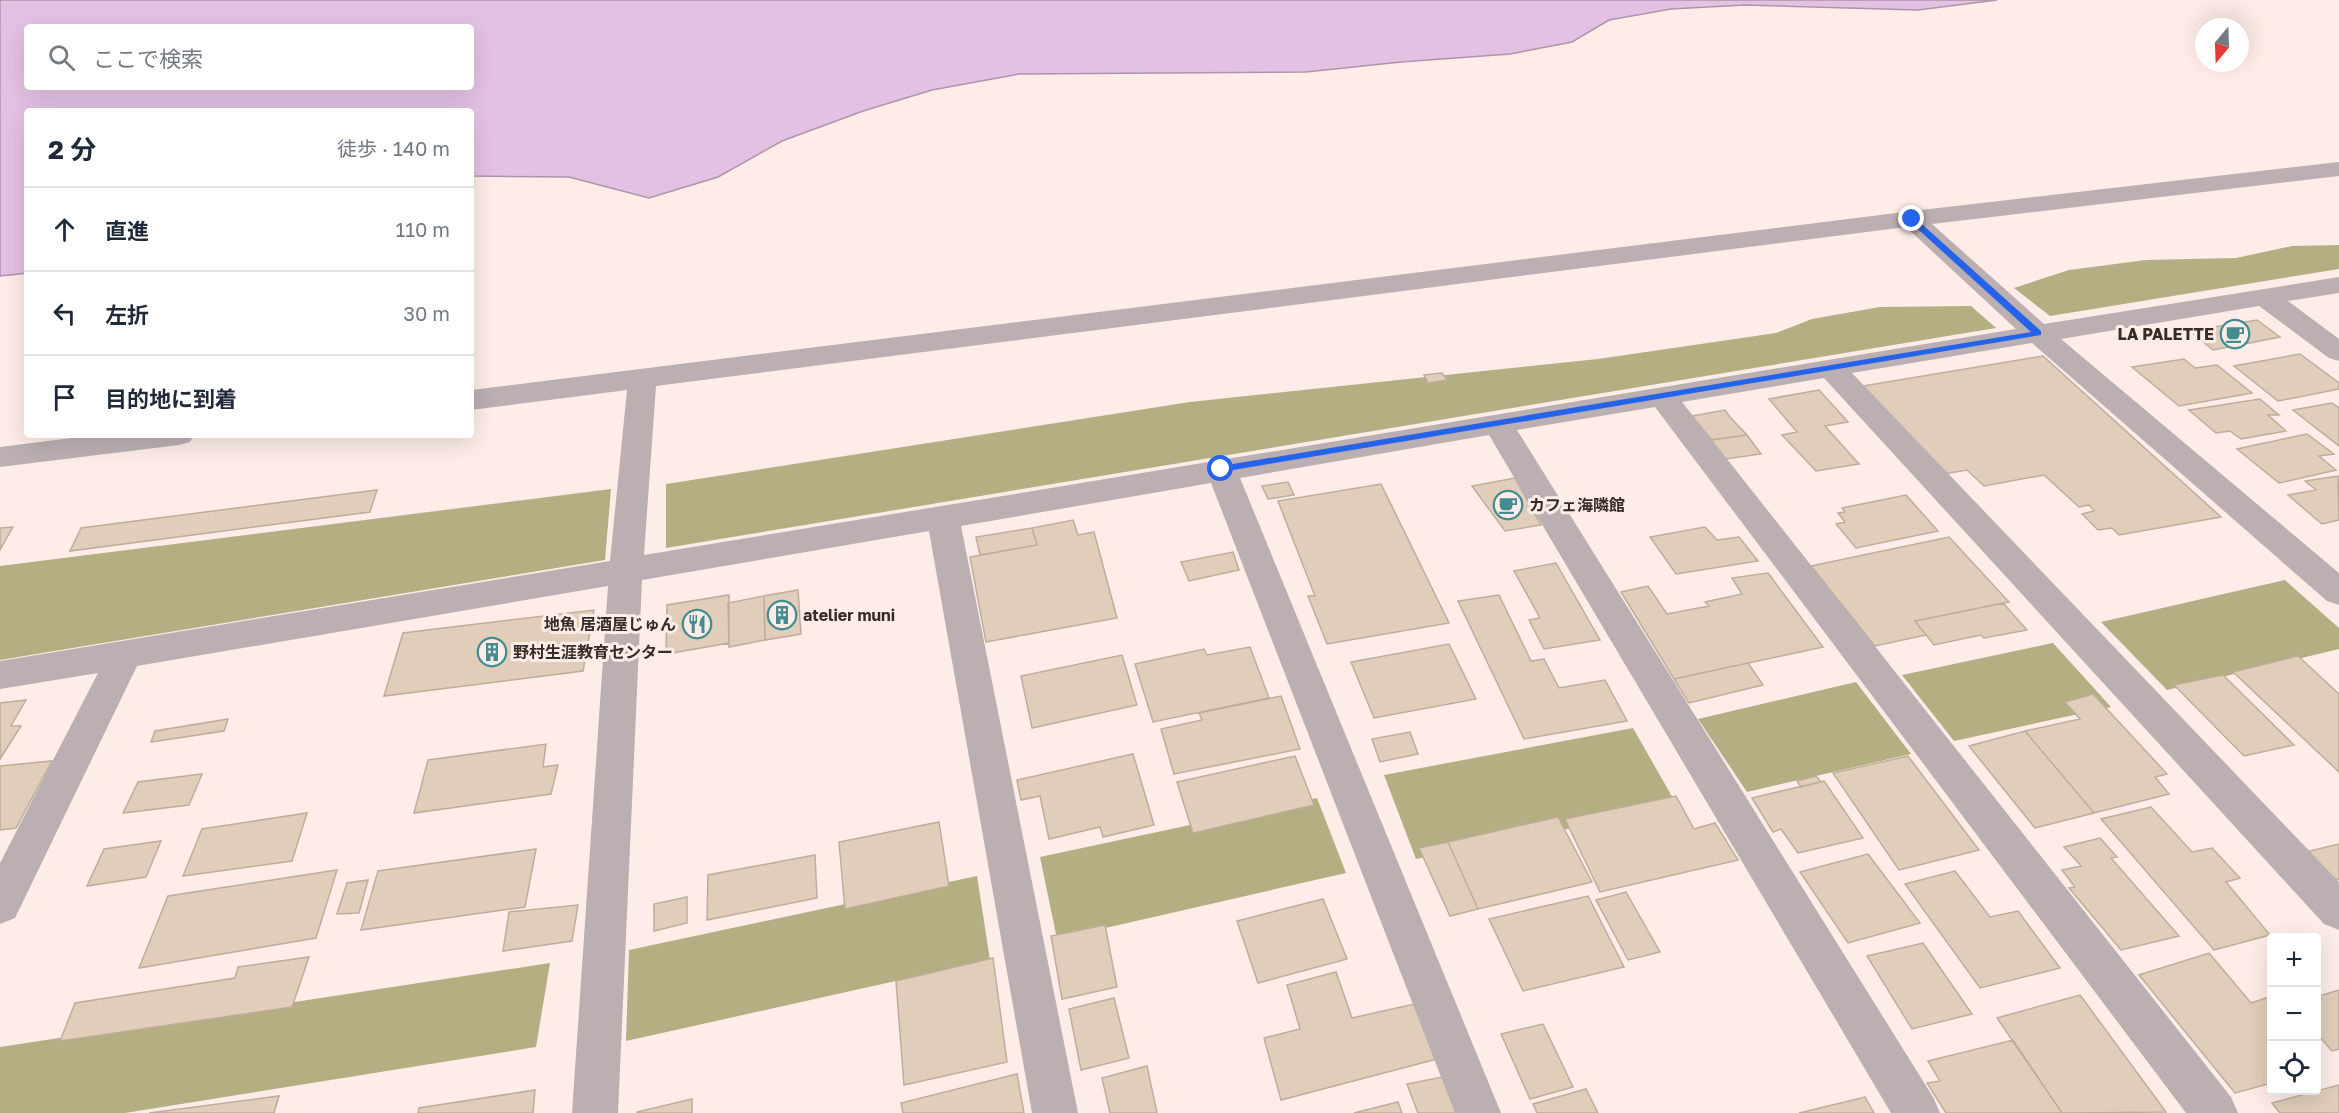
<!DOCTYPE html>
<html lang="ja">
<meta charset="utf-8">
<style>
:root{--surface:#fff;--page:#f6f6f7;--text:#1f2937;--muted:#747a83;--line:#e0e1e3}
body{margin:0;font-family:"Golos Text","Noto Sans JP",sans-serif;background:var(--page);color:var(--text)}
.controls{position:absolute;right:18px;bottom:18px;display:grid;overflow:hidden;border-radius:6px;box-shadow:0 6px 24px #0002}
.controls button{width:54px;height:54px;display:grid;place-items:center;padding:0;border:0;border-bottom:2px solid var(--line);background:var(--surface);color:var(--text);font:30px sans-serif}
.compass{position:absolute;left:2195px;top:18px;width:54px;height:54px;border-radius:50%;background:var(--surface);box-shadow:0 6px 24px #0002;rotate:199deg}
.stop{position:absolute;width:18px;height:18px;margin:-14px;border:4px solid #2563eb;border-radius:50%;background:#fff}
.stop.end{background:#2563eb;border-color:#fff;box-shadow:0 2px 6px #0008}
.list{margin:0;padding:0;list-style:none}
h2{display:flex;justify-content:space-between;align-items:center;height:78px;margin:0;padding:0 24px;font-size:26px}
h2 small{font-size:20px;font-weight:400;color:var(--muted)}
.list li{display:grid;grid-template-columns:39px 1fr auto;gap:18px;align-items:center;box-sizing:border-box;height:84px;padding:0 24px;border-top:2px solid var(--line)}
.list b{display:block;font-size:22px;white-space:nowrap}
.list em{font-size:20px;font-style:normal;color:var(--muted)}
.icon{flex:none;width:33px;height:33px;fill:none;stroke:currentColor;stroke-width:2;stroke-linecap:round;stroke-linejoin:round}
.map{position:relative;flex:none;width:2339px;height:1113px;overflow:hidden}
.search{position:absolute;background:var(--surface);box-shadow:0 6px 24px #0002;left:24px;top:24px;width:450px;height:66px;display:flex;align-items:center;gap:15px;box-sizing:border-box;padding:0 21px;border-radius:6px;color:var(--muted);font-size:22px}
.panel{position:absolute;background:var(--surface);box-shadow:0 6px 24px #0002;left:24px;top:108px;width:450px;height:330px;border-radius:6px}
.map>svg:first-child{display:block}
.forest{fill:#b4ae83}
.water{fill:#e3c1e3;stroke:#af94ab;stroke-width:1.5;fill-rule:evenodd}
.building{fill:#e0cdba;stroke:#bfad9b;stroke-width:1.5}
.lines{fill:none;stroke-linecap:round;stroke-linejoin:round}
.minor{fill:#bbafb2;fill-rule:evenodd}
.route{fill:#2563eb}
.labels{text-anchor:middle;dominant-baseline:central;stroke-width:6;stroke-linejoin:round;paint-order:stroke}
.poi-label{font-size:16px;font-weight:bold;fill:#352b28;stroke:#fdece7;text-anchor:start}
</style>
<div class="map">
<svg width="2339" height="1113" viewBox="0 0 2339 1113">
<rect width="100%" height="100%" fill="#fdece7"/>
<!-- forest -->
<path class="forest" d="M2339,245V269L2050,316L2014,288L2069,270L2146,260L2236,258L2292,246Z
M1971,306L1996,328L666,548V484L1190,402L1598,359L1776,333L1812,319L1880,307Z
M611,489L605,560L0,660V566Z
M2285,580L2339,628V649L2167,690L2101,622Z
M2053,643L2111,707L1954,741L1902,675Z
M1856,682L1911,754L1747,792L1698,719Z
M1633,728L1678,807L1416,859L1384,775Z
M1317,798L1346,873L1057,939L1040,857Z
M977,876L990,960L626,1041L629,950Z
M550,963L536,1047L125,1113H0V1047Z"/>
<!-- water -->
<path class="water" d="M0,0H1997L1918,10L1745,5L1671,9L1609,20L1572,42L1510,54L1401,62L1306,72L1019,74L932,90L863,111L782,141L718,177L649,198L569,177L471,176V111H27V273L0,276ZM27,27H471V87H27Z"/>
<!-- building -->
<path class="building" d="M2257,320L2280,337L2213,350L2190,331Z
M2300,354L2339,383V389L2278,401L2234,366Z
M2043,356L2221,517L2119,535L2112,528L2098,530L2082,514L2094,511L2089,505L2079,507L2044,475L1984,486L1967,470L1938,475L1857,387Z
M2184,359L2195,368L2217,365L2252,393L2179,406L2132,367Z
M1442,373L1447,380L1428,383L1424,375Z
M1819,390L1848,422L1825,426L1859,464L1816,471L1782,435L1797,432L1769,399Z
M2260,399L2279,415H2268L2286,431L2241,439L2230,431L2216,433L2189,410Z
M2332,403L2339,408V446L2293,410Z
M1725,410L1730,417L1747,435L1712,440L1692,416Z
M2307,434L2334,454L2319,456L2336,470L2279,483L2237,449Z
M1747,435L1761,454L1725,459L1709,440Z
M2338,476L2339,520L2322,524L2288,495L2316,490L2305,481Z
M1515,478L1541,525L1505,531L1472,486Z
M1288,482L1294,495L1268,499L1262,486Z
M1381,484L1449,623L1327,644L1308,596H1315L1278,501Z
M377,490L370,512L70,551L81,528Z
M1906,495L1938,531L1856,548L1836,524L1845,522L1838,513L1845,512L1842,508Z
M1073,520L1078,535L1094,532L1117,618L986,642L970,557L1037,545L1032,528Z
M13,527L0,550V528Z
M1705,527L1717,540L1739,537L1758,561L1676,574L1650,537Z
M1032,528L1037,545L980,555L976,537Z
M1949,537L2009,602L1915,621L1926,635L1875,646L1811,566Z
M1233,552L1239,570L1189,581L1181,562Z
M1556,563L1600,640L1544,649L1529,620L1540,618L1514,571Z
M1768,573L1823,647L1674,679L1621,592L1648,586L1667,614L1709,606L1705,602L1742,594L1732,578Z
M798,590L801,634L765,640L764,596Z
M729,595V643L666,654L667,605Z
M1499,595L1531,661L1544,659L1559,688L1605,680L1627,721L1524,739L1458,601Z
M764,596L765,640L729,647L728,603Z
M2003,603L2027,630L1984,638L1981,635L1934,645L1915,621Z
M594,610L583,671L384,696L403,633Z
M1449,644L1476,699L1374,718L1351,662Z
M1250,647L1269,698L1153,722L1135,664L1204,649L1207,655Z
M1122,655L1137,705L1032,728L1021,676Z
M2298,656L2339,694V772L2233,672Z
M1748,663L1763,685L1689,703L1674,679Z
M2223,675L2294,745L2244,756L2174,685Z
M2093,694L2167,774L2155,777L2169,794L2094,813L2025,731L2080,719L2065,702Z
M1281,696L1300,749L1174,774L1161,729L1202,720L1199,713Z
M26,700L11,726H21L0,759V703Z
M228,719L224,731L151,742L155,731Z
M2025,731L2094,813L2035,828L1969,746Z
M1410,732L1418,754L1380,762L1372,739Z
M546,744L543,767L558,765L551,794L414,813L428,760Z
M1133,754L1154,825L1103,837L1100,827L1049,839L1040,796L1021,800L1017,780Z
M1295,756L1314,805L1193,833L1177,782Z
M1908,756L1979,850L1899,870L1833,773Z
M52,761L16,828L0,830V766Z
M202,774L189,805L123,813L138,782Z
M1816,776L1821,782L1801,787L1797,781Z
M1824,781L1863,838L1798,853L1781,829L1773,832L1752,798Z
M1676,796L1694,829L1715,823L1738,860L1600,892L1565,819Z
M2151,807L2192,852L2212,848L2240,878L2226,882L2270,935L2214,950L2101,819Z
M307,813L292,861L183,876L202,829Z
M1558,817L1592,882L1478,909L1448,842Z
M939,822L949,886L845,909L839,842Z
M2100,838L2117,857L2111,858L2179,936L2121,950L2069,888L2075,887L2062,870L2081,866L2064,847Z
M161,841L146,877L87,886L104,849Z
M1448,842L1478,909L1450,916L1419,848Z
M2339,844V879L2333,880L2306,852Z
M536,849L525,907L361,930L378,871Z
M1868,854L1920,923L1848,943L1800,872Z
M815,855L817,898L707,920L708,875Z
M337,870L316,938L139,968L168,896Z
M1955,871L1990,917L2018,911L2060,968L1980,988L1905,884Z
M368,880L359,913L337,914L347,883Z
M1626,892L1660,952L1628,960L1596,900Z
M1588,896L1624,967L1523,991L1489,919Z
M687,897V923L654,931V904Z
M1323,899L1347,959L1258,983L1237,921Z
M578,905L572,941L503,951L509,912Z
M1105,925L1117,987L1062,999L1051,936Z
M1923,943L1972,1014L1912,1029L1867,956Z
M2209,953L2251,1003L2272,996V1083L2235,1093L2139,975Z
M309,957L292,1007L60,1041L75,1003L235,978L238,967Z
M993,958L1007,1062L904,1085L896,981Z
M1336,972L1352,1018L1414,1004L1437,1059L1281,1100L1264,1038L1300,1029L1287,985Z
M2339,990V1049L2332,1051L2316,1033V997Z
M2080,995L2166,1112L2062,1113L1997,1018Z
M1114,998L1129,1058L1081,1070L1069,1009Z
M1543,1024L1573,1087L1530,1099L1501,1034Z
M2013,1040L2062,1113H1946L1927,1083L1940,1081L1928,1061Z
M1147,1066L1157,1113H1110L1102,1078Z
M1017,1074L1024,1113H903L901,1103Z
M1442,1077L1457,1113H1418L1407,1084Z
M2339,1085V1113H2280L2272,1103Z
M1586,1089L1598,1113H1537L1533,1104Z
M535,1090L533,1113H418L419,1108Z
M279,1096L274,1113H149Z
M1865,1097L1874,1113H1799Z
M692,1099V1113H637V1112Z
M1398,1102L1402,1113H1354Z"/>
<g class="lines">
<!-- minor -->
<path class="minor" d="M2339,162V176L1932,224L2044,324L2339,277V293L2288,301L2339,339V361L2329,358L2259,306L2061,339L2339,573V605L2327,601L2032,343L1852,373L2339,882V930L2324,924L1824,378L1682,402L2231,1097L2238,1113H2186L1655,407L1517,430L1933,1097L1940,1113H1891L1489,435L1240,478L1501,1113H1455L1211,483L961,526L1078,1113H1032L929,531L642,580L618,1113H572L608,586L137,666L15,918L0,924V863L98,673L0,689V661L610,561L627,390L471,410V390L1912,211ZM1906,227L2016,329L644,555L656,386Z
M96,435H194L190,442L179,445L0,467V447Z"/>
</g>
<!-- route -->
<path class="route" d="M1909,218H1915L2041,331V335L1221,472L1216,469L1221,466L2031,332L1909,221Z"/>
<!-- icons -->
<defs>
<g id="cafe-ring" transform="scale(1.5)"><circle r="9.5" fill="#fdece7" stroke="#448c90" stroke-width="1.5"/><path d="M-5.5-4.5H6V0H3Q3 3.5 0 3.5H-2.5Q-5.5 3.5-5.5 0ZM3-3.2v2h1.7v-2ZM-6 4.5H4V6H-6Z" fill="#448c90"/></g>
<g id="building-ring" transform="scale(1.5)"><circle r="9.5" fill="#fdece7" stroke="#448c90" stroke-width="1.5"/><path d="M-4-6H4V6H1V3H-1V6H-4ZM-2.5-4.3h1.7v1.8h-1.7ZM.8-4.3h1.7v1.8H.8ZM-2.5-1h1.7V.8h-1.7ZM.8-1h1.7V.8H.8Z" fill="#448c90"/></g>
<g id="restaurant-ring" transform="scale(1.5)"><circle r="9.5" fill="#fdece7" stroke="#448c90" stroke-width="1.5"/><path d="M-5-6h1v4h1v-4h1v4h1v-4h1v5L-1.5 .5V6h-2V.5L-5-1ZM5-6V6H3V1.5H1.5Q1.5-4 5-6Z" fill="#448c90"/></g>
</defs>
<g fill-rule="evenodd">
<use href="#cafe-ring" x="2235" y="334"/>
<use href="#cafe-ring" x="1508" y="505"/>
<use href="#building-ring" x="782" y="615"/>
<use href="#restaurant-ring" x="697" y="624"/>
<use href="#building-ring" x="492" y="652"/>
</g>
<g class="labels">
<!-- poi labels -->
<g class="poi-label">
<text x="2214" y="334" text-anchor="end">LA PALETTE</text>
<text x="1529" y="505">カフェ海隣館</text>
<text x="803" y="615">atelier muni</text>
<text x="676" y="624" text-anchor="end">地魚 居酒屋じゅん</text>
<text x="513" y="652">野村生涯教育センター</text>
</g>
</g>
</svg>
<div class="controls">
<button>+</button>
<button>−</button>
<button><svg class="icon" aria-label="locate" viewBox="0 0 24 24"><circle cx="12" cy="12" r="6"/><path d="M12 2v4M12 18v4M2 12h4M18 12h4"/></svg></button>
</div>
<svg class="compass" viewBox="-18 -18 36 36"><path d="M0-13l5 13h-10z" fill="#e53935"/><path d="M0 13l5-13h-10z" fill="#747a83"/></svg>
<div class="stop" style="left:1221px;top:469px"></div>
<div class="stop end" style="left:1912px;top:219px"></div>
<div class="search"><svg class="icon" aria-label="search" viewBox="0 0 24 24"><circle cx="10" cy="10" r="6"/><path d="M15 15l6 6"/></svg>ここで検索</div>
<section class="panel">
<h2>2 分<small>徒歩 · 140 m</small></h2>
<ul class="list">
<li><svg class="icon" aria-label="ahead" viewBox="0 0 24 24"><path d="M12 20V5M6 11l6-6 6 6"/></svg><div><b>直進</b></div><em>110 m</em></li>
<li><svg class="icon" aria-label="left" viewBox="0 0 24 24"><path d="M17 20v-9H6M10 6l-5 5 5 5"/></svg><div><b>左折</b></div><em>30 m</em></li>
<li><svg class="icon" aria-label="arrive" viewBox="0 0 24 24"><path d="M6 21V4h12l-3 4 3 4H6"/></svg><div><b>目的地に到着</b></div></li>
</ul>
</section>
</div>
